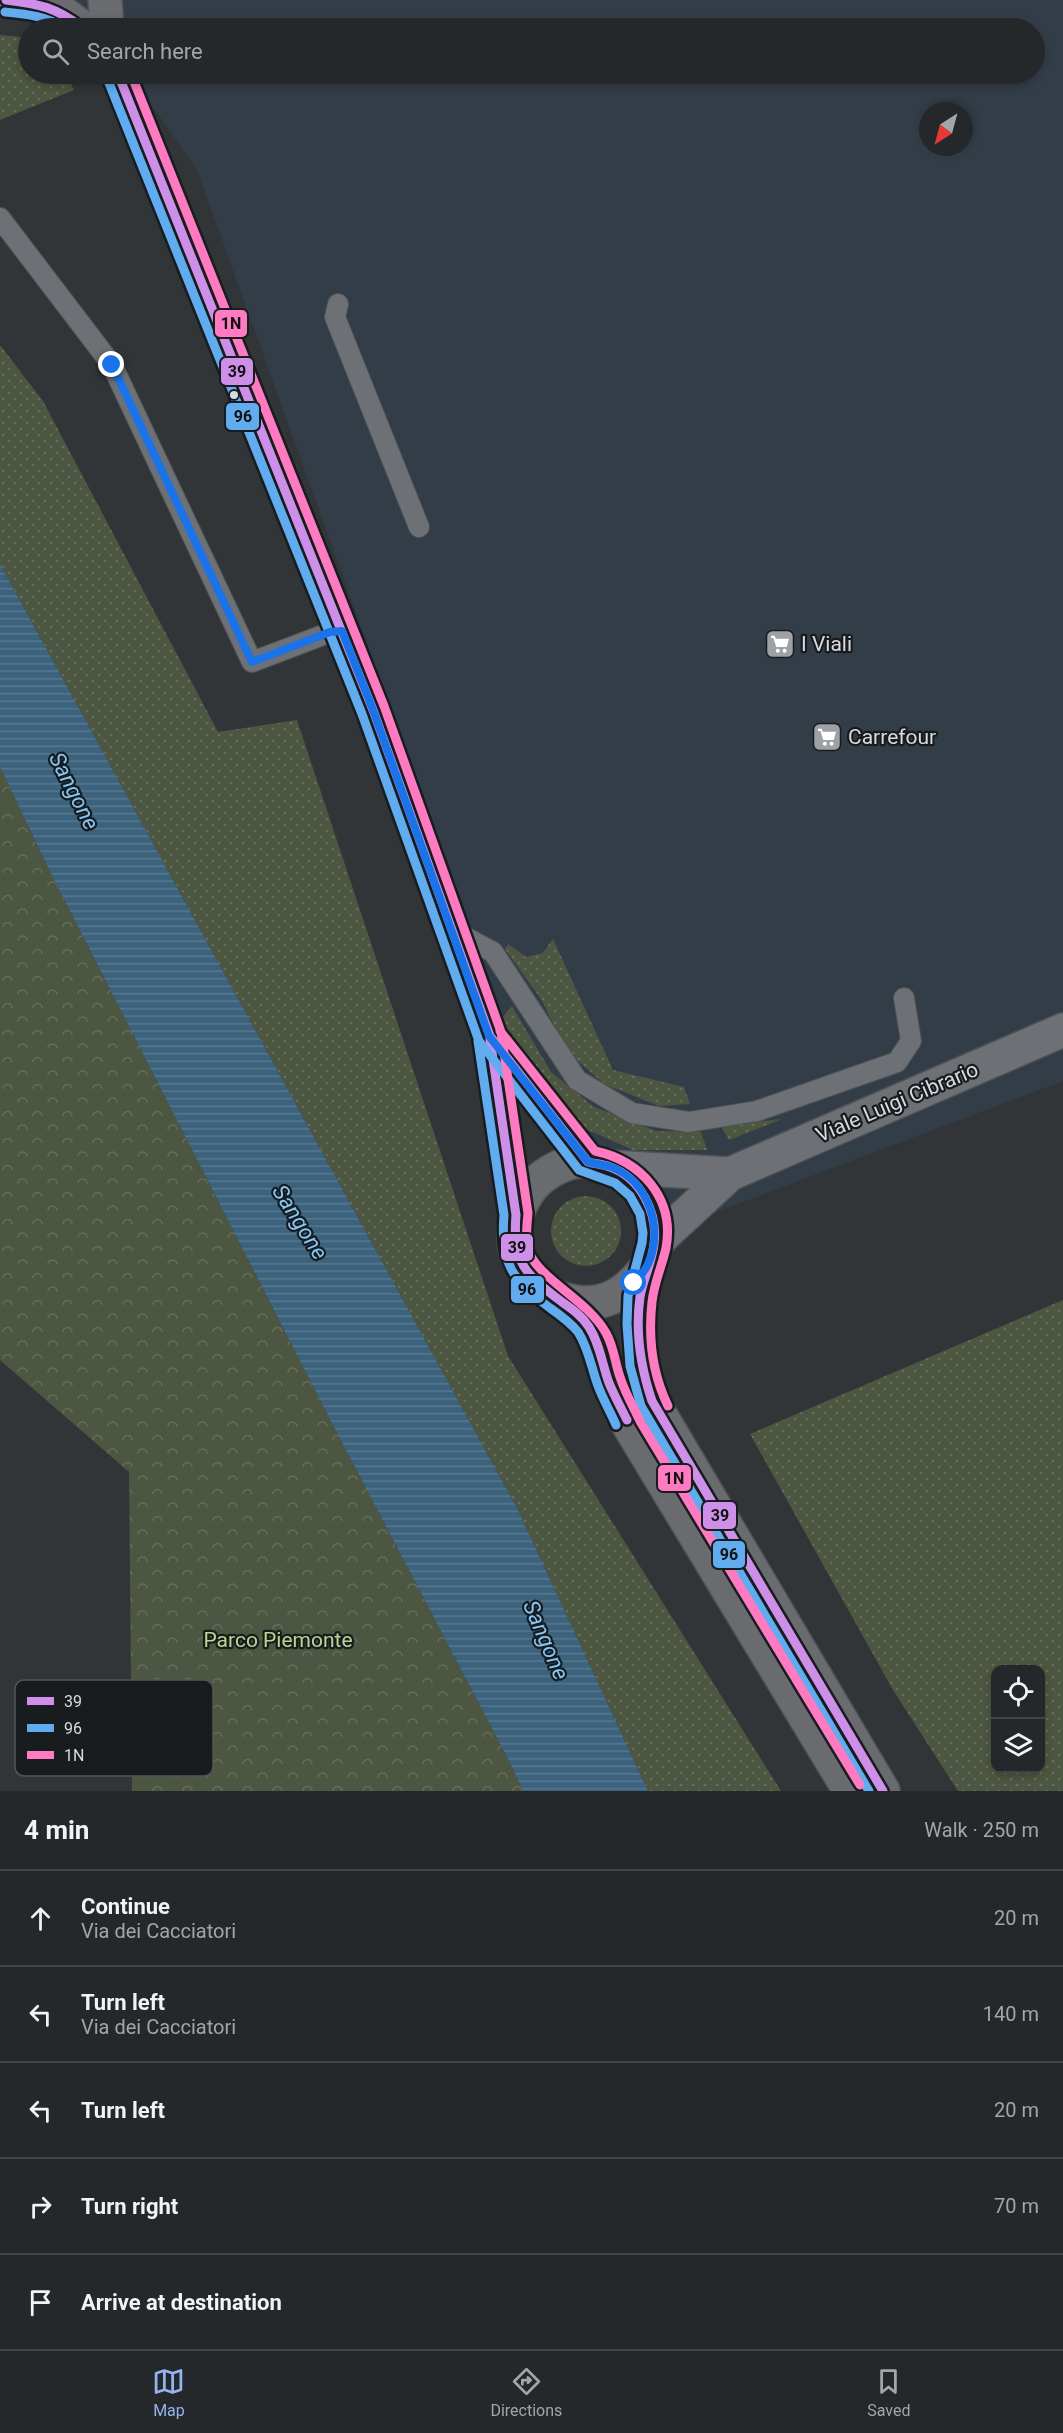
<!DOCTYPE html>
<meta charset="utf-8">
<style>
:root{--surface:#25282a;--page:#313436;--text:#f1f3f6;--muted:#a3a6a8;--line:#424447;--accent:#95b2f1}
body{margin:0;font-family:Roboto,sans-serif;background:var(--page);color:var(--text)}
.controls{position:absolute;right:18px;bottom:18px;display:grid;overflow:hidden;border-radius:12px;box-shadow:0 3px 9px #0003}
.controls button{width:54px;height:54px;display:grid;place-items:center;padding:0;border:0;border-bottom:2px solid var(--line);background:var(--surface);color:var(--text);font:30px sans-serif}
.compass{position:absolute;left:919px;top:102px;width:54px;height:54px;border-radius:50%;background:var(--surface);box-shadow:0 3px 9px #0003;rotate:216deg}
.stop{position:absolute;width:18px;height:18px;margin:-14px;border:4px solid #1a73e8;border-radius:50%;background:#fff}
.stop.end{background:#1a73e8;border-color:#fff;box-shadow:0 2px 6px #0008}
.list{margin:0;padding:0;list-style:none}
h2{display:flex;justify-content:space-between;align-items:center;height:78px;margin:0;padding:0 24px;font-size:26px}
h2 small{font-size:20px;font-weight:400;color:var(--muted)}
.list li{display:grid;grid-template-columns:39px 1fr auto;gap:18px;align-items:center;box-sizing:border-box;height:96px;padding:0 24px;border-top:2px solid var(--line)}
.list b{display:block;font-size:22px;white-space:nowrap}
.list p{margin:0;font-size:20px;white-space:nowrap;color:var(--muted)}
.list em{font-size:20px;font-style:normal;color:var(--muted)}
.icon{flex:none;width:33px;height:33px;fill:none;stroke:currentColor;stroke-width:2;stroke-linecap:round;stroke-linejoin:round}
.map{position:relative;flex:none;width:1063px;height:1791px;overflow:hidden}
.search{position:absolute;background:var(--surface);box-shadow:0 3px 9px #0003;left:18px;right:18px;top:18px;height:66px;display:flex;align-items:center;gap:15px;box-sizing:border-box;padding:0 21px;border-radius:33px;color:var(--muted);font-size:22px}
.sheet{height:558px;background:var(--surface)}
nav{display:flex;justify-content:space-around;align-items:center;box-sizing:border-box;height:84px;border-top:2px solid var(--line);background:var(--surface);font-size:16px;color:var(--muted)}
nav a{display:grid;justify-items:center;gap:3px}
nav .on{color:var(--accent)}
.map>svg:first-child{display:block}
.built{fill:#333d48;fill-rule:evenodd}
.grass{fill:url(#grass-dots);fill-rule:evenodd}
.park{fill:url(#park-crowns)}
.water{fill:url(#water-rules)}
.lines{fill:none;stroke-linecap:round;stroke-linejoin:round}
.lane-casing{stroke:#4f5256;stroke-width:22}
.street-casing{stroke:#4f5256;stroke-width:36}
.secondary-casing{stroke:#4f5256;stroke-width:36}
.lane{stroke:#6d7074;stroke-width:20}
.street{stroke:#6d7074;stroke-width:33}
.secondary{stroke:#696b6e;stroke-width:33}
.bus-1-casing{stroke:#191c1f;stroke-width:14}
.bus-2-casing{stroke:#191c1f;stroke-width:14}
.bus-3-casing{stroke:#191c1f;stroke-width:14}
.bus-1{stroke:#ce8fe9;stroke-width:9}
.bus-2{stroke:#60acee;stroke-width:9}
.bus-3{stroke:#fe7ac1;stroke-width:9}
.route{stroke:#1a73e8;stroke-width:8}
.bus-dot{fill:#d7dbe0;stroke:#191c1f;stroke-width:2}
.labels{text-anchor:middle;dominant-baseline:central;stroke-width:4.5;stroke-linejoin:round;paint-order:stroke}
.poi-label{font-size:21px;fill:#d7dbe0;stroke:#191c1f;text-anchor:start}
.street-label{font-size:21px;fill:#d7dbe0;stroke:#191c1f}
.park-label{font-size:21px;fill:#bbd58f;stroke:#191c1f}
.water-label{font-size:22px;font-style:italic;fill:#84c8f8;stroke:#191c1f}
.key{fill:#191c1f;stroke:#525559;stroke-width:1.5}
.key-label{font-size:16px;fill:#d7dbe0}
.line-badge{stroke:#191c1f;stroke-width:2}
.pale-badge-label{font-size:16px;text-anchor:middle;font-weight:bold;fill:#111}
</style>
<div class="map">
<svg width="1063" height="1791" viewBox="0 0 1063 1791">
<defs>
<pattern id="grass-dots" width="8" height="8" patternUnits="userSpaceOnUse" patternTransform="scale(1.5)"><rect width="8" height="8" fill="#4d5640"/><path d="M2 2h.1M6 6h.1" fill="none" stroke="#666e5b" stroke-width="1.8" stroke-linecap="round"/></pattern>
<pattern id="park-crowns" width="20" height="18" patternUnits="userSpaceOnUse" patternTransform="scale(1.5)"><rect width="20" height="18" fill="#4d5640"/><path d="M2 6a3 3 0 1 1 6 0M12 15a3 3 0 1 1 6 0" fill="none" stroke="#666e5b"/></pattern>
<pattern id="water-rules" width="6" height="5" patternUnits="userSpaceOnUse" patternTransform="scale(1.5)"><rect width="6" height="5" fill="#3c627d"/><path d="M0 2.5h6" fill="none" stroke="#57788f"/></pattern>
</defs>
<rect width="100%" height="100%" fill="#313538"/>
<!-- built -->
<path class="built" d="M35,0H1063V1081L714,1213L667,1258L594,1143L514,1053L197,170L130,74H1034V28H99ZM928,111H964V147H928Z"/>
<!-- grass -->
<path class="grass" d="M0,35L21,37L28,41V74H66L74,90L0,120Z
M0,345L43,401L218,732L297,720L508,1356L781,1791H648L517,1508L0,564Z
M553,939L613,1070L684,1087L690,1104L659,1106L604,1084L567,1051L541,999L505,949L508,944L526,957L543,953Z
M512,1006L551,1072L594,1107L656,1131L701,1132L707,1150H633L570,1122L538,1087L502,1018Z
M782,1119L729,1140L721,1126Z
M551 1231a35 35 0 1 1 70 0a35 35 0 1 1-70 0Z
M1063,1300V1791H958L893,1690L750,1434ZM996,1670H1040V1768H996Z"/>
<!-- park -->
<path class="park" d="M0,767L51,874L327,1414L509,1761L523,1791H132L129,1472L0,1360Z"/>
<!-- water -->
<path class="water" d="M0,564L517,1508L648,1791H523L509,1761L327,1414L51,874L0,767Z"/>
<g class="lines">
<!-- lane casing -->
<g class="lane-casing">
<path id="lane" d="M0,218L112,365L252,662L331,632L342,631
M338,304L335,317L419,527
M452,930L493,952L577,1080L632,1113L689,1122L757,1111L897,1062L911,1041L904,998"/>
</g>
<!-- street casing -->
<g class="street-casing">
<path id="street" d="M612,1167L730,1174
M654,1244L730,1174L1063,1030"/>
</g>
<!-- secondary casing -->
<g class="secondary-casing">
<path id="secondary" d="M6,0L35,3L62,12L83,28
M105,0L107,28
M118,74L373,710L490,1036L516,1215C515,1223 514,1231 514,1238C516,1289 577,1298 596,1339C603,1352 604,1368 609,1383C615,1399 623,1414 631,1429L850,1791
M491,1037L588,1162
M516,1215C527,1190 535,1178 561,1166C600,1148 647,1182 654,1221C659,1247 644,1272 640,1297C635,1331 640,1370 652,1401L883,1791
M556,1297C597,1311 623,1299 648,1265"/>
</g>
<!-- lane -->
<use href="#lane" class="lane"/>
<!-- street -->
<use href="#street" class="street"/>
<!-- secondary -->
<use href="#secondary" class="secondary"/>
<!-- bus-1 casing -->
<g class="bus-1-casing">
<path id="bus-1" d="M6,0C40,4 55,7 83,28
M118,74L373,710L490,1036L588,1162C595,1164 603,1164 610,1167C641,1178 658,1213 654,1244C652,1263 643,1279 640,1297C635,1332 641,1368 652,1401L883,1791
M490,1039L516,1215C512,1263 525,1274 562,1302C572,1309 582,1316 589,1327C600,1344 602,1364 609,1383C614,1395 621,1408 627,1420"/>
</g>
<!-- bus-2 casing -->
<g class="bus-2-casing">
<path id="bus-2" d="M5,12C25,14 47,16 64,28
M107,78L362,714L479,1041L579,1170L615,1183L630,1196L640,1214L643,1233L642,1243L628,1296L627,1324L630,1366L641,1406L869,1791
M478,1041L504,1215C500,1263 512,1280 550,1308C560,1315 570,1322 578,1332C588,1347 591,1366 597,1383C602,1398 610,1411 616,1425"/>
</g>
<!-- bus-3 casing -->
<g class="bus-3-casing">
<path id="bus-3" d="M131,74L384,706L501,1032L528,1213C527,1226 525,1237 528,1250C538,1279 588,1300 606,1333C614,1347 615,1363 620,1377C625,1393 634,1408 641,1423L860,1785
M500,1031L595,1151C641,1161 675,1198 666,1248C662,1266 654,1283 652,1302C648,1338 652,1373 668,1406"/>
</g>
<!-- bus-1 -->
<use href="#bus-1" class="bus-1"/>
<!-- bus-2 -->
<use href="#bus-2" class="bus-2"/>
<!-- bus-3 -->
<use href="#bus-3" class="bus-3"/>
</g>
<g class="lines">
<!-- route -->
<path class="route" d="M112,365L252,662L330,632L342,631L373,710L489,1036L588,1162C596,1164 604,1165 611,1167C649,1181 664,1229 648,1264C645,1271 639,1277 634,1283"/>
</g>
<!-- icons -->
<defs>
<g id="supermarket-square" transform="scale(1.5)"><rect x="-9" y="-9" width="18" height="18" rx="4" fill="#9da1a5" stroke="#191c1f"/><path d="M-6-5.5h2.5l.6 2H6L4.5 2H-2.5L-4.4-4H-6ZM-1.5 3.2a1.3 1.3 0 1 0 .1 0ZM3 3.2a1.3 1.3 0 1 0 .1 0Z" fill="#fff"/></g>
</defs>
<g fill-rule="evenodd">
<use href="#supermarket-square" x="780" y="644"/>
<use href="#supermarket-square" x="827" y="737"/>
</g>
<!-- markers -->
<circle class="bus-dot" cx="234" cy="395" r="5"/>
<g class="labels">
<!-- poi labels -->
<g class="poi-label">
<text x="801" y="644">I Viali</text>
<text x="848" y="737">Carrefour</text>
</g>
<!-- street labels -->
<g class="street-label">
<text transform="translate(897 1102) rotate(-23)">Viale Luigi Cibrario</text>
</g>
<!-- park labels -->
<g class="park-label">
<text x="278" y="1640">Parco Piemonte</text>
</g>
<!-- water labels -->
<g class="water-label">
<text transform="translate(74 791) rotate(63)">Sangone</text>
<text transform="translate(300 1222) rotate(58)">Sangone</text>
<text transform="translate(546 1640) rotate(67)">Sangone</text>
</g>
</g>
<!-- legend -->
<rect x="15" y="1680" width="198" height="96" rx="9" class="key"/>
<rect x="27" y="1697" width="27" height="8" fill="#ce8fe9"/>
<rect x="27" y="1724" width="27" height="8" fill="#60acee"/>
<rect x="27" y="1751" width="27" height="8" fill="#fe7ac1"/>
<g class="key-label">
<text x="64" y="1707">39</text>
<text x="64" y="1734">96</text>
<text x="64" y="1761">1N</text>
</g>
<g class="line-badge">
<rect x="214" y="309" width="34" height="29" rx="6" fill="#fe7ac1"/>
<rect x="220" y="357" width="34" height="29" rx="6" fill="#ce8fe9"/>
<rect x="225" y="402" width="35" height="29" rx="6" fill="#60acee"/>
<rect x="500" y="1233" width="34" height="29" rx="6" fill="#ce8fe9"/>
<rect x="510" y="1275" width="35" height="29" rx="6" fill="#60acee"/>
<rect x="657" y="1464" width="35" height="28" rx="6" fill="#fe7ac1"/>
<rect x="702" y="1501" width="35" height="29" rx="6" fill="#ce8fe9"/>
<rect x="712" y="1540" width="34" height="29" rx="6" fill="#60acee"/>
</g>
<g class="pale-badge-label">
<text x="231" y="329">1N</text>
<text x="237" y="377">39</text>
<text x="243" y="422">96</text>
<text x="517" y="1253">39</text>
<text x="527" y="1295">96</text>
<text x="674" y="1484">1N</text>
<text x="720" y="1521">39</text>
<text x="729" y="1560">96</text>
</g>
</svg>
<div class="controls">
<button><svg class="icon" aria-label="locate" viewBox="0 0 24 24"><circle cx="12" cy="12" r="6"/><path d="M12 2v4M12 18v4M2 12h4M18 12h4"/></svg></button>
<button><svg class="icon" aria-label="layers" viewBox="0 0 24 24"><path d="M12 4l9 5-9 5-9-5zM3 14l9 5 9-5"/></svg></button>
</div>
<svg class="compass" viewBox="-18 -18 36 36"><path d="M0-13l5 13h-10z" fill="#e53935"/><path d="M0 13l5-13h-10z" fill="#a3a6a8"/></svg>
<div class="stop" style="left:634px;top:1283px"></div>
<div class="stop end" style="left:112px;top:365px"></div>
<div class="search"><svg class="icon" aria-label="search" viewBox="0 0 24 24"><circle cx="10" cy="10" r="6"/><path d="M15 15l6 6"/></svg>Search here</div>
</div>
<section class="sheet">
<h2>4 min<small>Walk · 250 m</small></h2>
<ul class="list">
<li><svg class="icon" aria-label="ahead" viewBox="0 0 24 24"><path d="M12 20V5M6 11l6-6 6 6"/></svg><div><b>Continue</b><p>Via dei Cacciatori</p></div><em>20 m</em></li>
<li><svg class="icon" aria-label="left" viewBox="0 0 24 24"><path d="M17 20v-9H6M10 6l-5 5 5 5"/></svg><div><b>Turn left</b><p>Via dei Cacciatori</p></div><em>140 m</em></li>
<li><svg class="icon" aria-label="left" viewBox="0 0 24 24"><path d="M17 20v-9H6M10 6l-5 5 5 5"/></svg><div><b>Turn left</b></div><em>20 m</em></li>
<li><svg class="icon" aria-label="right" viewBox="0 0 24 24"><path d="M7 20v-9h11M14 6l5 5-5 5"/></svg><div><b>Turn right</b></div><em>70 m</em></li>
<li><svg class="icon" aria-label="arrive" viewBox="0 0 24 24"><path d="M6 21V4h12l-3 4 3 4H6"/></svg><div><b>Arrive at destination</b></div></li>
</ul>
</section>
<nav>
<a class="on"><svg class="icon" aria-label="map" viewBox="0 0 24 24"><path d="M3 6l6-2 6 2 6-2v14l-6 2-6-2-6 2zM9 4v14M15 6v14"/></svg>Map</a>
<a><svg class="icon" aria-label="directions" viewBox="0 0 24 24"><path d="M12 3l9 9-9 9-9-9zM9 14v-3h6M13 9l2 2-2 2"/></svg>Directions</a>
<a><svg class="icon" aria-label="saved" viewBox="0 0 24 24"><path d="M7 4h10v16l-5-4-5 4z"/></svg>Saved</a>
</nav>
